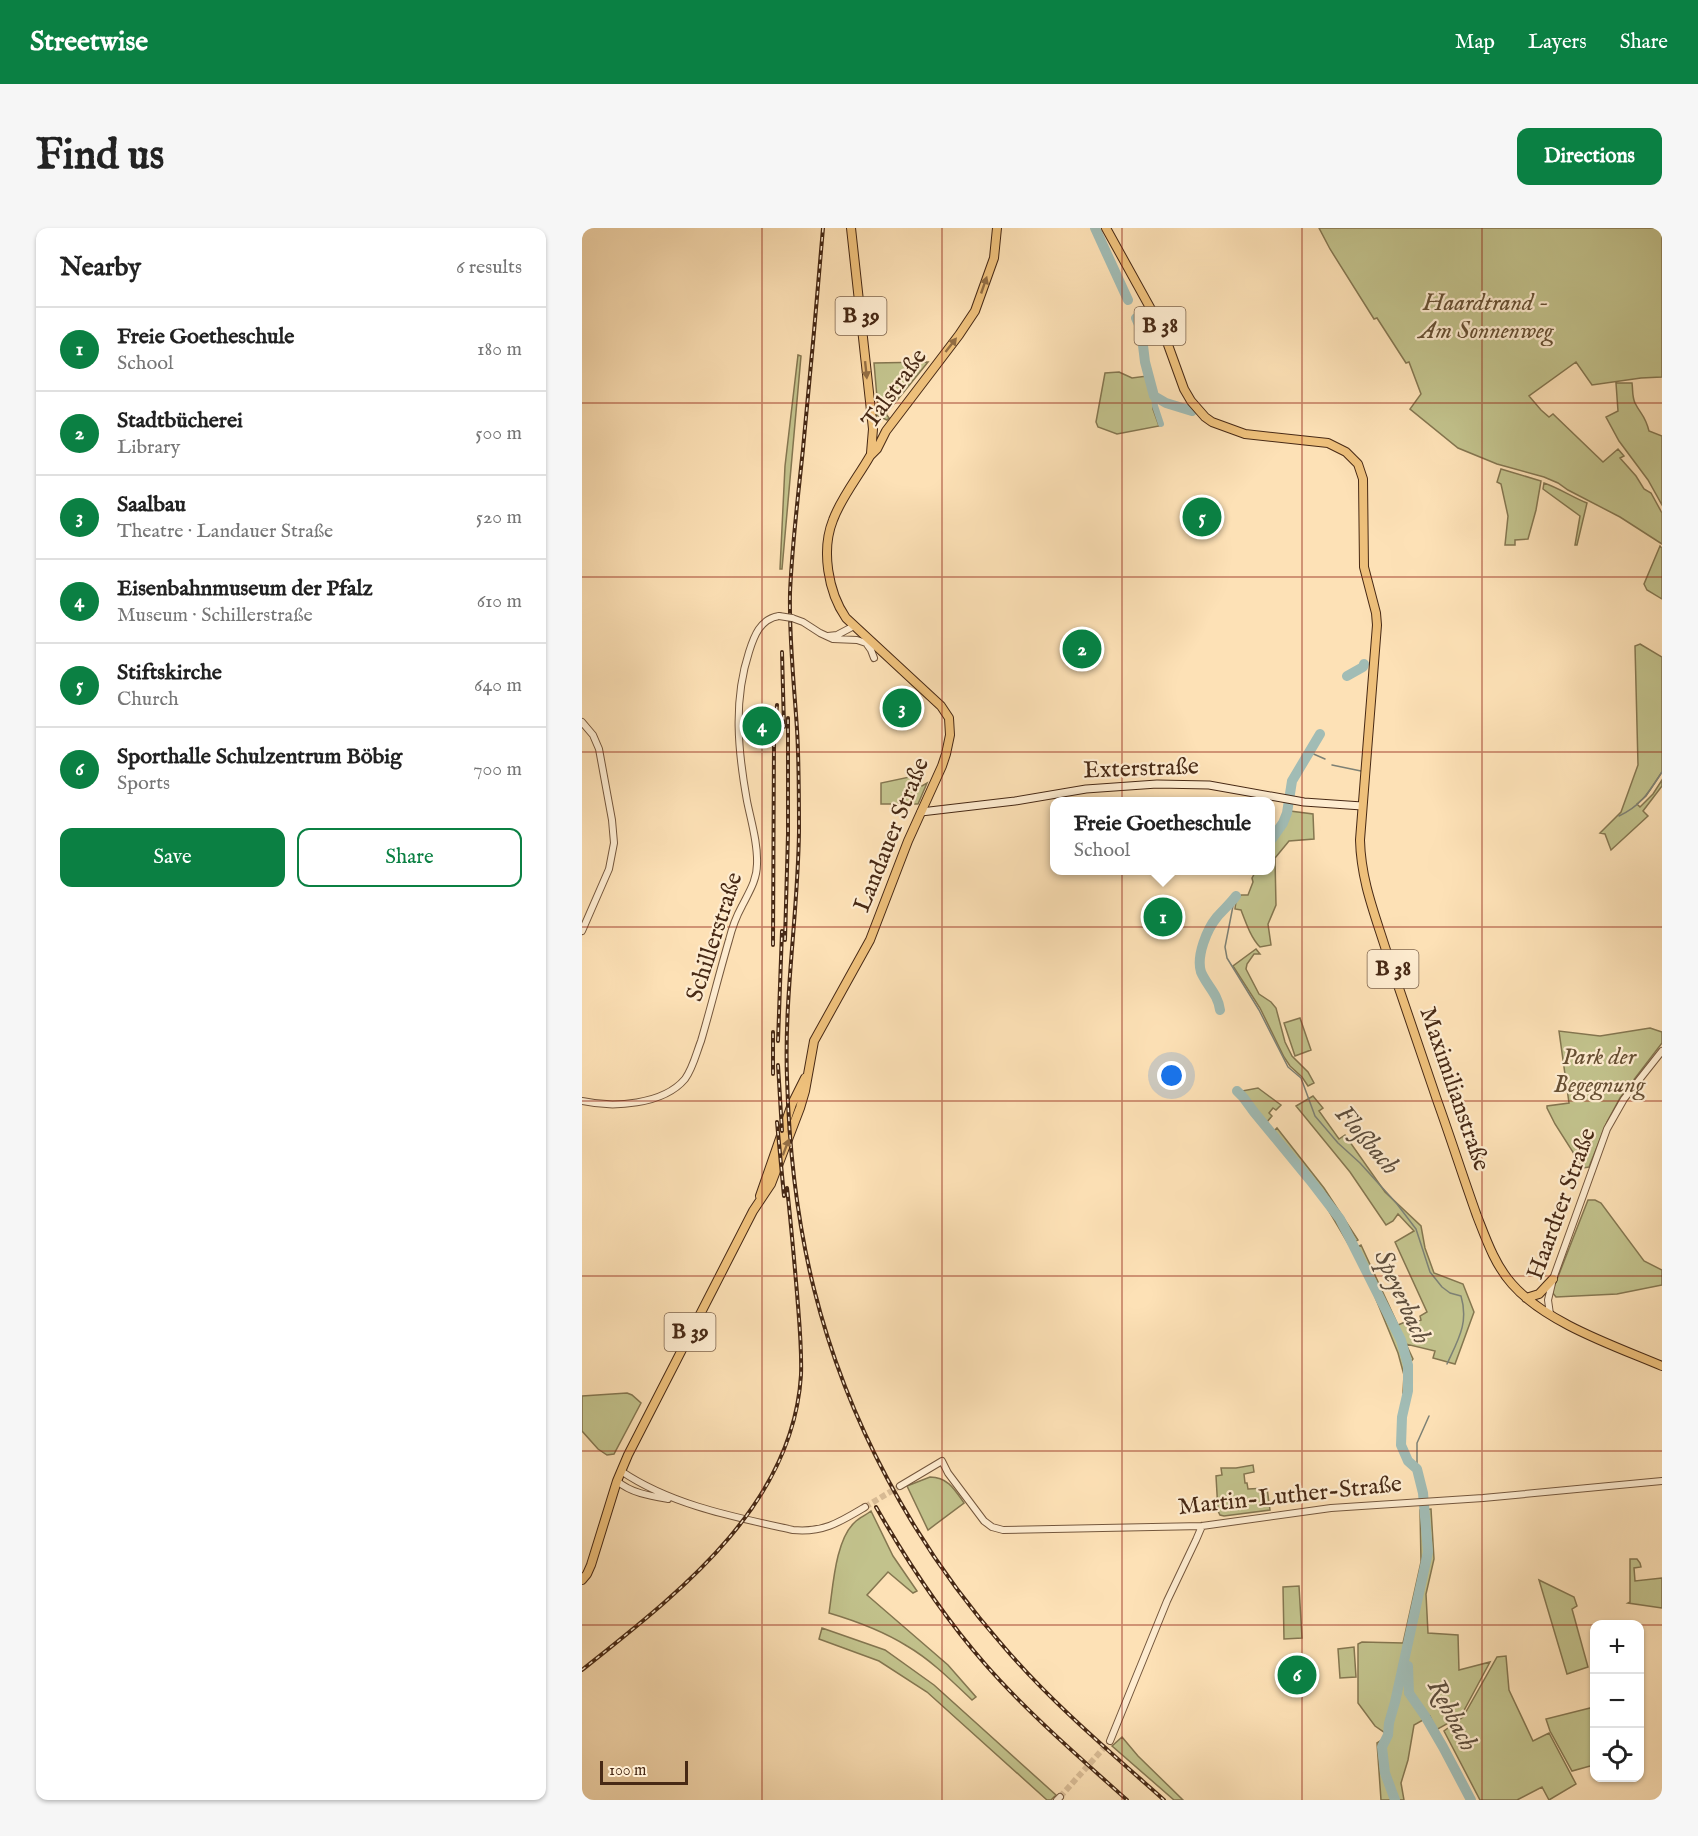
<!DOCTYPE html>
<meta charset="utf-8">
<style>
:root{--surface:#fff;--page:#f6f6f6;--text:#222;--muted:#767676;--line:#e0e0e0;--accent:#0b8043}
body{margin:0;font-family:"IM FELL English",serif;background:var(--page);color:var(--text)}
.controls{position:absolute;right:18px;bottom:18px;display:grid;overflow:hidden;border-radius:12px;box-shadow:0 2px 4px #0004}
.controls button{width:54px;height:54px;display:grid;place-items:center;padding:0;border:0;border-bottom:2px solid var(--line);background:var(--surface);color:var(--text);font:30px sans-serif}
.scale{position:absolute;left:18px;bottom:15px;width:88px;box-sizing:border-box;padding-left:6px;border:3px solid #472915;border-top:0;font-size:16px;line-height:21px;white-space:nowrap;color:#472915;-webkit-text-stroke:4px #feecd0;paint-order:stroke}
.you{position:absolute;left:590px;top:848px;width:21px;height:21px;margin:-15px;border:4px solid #fff;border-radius:50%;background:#1a73e8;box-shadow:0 0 0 9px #1a73e833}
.badge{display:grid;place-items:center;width:39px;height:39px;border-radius:50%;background:var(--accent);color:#fff;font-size:20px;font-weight:700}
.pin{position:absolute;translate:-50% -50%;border:3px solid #fff;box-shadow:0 2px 6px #0006}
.popup{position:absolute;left:468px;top:569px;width:225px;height:78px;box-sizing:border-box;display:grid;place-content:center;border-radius:12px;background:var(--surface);filter:drop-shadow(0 2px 4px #0005);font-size:20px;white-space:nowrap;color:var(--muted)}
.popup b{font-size:22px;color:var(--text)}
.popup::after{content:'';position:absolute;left:50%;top:100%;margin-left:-12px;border:12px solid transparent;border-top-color:var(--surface)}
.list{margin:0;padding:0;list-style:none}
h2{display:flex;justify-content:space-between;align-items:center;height:78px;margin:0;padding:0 24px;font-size:26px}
h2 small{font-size:20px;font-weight:400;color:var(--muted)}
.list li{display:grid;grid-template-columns:39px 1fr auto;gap:18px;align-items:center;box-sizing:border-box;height:84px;padding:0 24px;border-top:2px solid var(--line)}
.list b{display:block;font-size:22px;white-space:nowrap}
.list p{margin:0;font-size:20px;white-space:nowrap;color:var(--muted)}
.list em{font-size:20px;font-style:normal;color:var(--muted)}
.actions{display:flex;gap:12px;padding:18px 24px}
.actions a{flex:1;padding:14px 0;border:2px solid var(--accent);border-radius:12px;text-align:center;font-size:21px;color:var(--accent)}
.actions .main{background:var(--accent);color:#fff}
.icon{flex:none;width:33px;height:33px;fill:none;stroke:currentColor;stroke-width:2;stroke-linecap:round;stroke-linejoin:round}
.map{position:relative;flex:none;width:1080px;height:1572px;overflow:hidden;border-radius:12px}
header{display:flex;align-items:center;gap:36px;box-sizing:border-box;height:84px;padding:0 30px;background:var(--accent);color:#fff}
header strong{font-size:28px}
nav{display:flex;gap:33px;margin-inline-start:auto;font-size:21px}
.intro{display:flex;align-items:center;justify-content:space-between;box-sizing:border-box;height:144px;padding:0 36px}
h1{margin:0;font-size:42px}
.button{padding:15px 27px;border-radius:12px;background:var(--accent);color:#fff;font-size:21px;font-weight:700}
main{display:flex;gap:36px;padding:0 36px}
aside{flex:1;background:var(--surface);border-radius:12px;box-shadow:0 2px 4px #0004}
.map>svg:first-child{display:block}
.green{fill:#c2c28c;stroke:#847650;stroke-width:1.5}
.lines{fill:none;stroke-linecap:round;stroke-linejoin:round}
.stream{stroke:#7d8175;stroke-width:1.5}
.canal{stroke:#a1bcb5;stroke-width:6}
.river{stroke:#a1bcb5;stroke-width:10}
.tertiary-tunnel{stroke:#d9bc96;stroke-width:6;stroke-dasharray:6 3;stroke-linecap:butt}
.tertiary-casing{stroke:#74573d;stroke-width:8}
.secondary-casing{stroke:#472915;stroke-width:9}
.primary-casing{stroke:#472915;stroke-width:10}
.tertiary{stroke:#feecd0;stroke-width:6}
.secondary{stroke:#feecd0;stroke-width:7}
.primary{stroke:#eec07b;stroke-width:8}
.rail-casing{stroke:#472915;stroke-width:4}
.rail{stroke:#feecd0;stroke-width:1.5;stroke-dasharray:4.5;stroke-linecap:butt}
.tertiary-bridge-casing{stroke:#74573d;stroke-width:8;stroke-linecap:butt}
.tertiary-bridge{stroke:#feecd0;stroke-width:6}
.oneway{fill:#926d43}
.grid{fill:none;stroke:#8f2418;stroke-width:1.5;stroke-opacity:0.55}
.labels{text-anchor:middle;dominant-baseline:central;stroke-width:4.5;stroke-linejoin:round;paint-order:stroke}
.shield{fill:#feecd0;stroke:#7e644d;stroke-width:1.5}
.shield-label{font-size:22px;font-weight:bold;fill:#472915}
.park-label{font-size:24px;font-style:italic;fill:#664f33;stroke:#feecd0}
.street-label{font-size:24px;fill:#472915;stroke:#feecd0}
.water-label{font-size:26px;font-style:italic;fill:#5e4e3d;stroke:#feecd0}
</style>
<header>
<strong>Streetwise</strong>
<nav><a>Map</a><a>Layers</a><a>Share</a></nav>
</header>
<div class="intro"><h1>Find us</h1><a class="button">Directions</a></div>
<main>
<aside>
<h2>Nearby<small>6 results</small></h2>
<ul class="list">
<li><span class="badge">1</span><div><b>Freie Goetheschule</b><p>School</p></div><em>180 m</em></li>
<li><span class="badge">2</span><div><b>Stadtbücherei</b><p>Library</p></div><em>500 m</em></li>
<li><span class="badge">3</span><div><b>Saalbau</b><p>Theatre · Landauer Straße</p></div><em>520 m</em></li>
<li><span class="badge">4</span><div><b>Eisenbahnmuseum der Pfalz</b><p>Museum · Schillerstraße</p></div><em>610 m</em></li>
<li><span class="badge">5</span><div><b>Stiftskirche</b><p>Church</p></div><em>640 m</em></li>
<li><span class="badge">6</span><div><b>Sporthalle Schulzentrum Böbig</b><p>Sports</p></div><em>700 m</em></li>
</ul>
<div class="actions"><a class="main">Save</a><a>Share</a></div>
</aside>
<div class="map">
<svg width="1080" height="1572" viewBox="0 0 1080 1572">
<rect width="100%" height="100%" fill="#fde1b6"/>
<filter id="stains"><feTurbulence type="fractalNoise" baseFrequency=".00333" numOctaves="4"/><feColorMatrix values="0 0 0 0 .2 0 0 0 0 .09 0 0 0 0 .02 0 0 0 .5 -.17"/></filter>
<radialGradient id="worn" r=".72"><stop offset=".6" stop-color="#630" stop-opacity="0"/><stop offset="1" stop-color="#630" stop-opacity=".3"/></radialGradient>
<!-- green -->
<path class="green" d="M737,0H1080V149L1059,150L1010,157L994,134L947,168L959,182L967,189L971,186L1021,234L1036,221L1042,228L1038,230L1054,248L1062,261L1069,265L1080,285V316L1038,289L986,262L976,255L962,249L915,236L876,220L828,181L839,166L827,134L824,135L795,90L792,91L748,21Z
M216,127L219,128L200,341H198L203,238Z
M346,134L304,186L307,190L305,192L294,187L293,182L296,181L292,135Z
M537,144L550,150L565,148L571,168V181L577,198L535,206L516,199L514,194L523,145Z
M1034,155H1050C1051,162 1050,169 1053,175C1059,187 1063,187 1067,203L1080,208V277L1066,252L1037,213L1024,189L1036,183Z
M919,241L959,253L954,282L946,311L933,312V317H923L926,288L919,256L915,254Z
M962,255C977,260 990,269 1005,275L995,317H993L998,288L961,261Z
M1078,318L1080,320V371L1065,362L1062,356Z
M1058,416L1080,429V544L1064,568L1055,576L1058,579L1071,566L1080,552V558L1061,583L1066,588L1029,622L1023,606L1018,605L1039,584L1056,537L1053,418Z
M332,548L335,556L340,558L345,555L336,576H299V555Z
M708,583L731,586L732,611L707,613L693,630L694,677L686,696L689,717L678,719C669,710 664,695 659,682L653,681L654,673L659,667H666L671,654L670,650L674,643L689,642V616L705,593Z
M674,721L678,726H672L665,736L664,741L677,766L689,774L694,780L703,814L710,828L726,844L732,855L726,858L720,849L708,838L702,829L678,780L651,738Z
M718,790L729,822L713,828L702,795Z
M1068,800L1080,804V815L1038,870L1025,894L1007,939L1001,940L973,896L965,880V878L987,875L977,803L1018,808Z
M676,860L699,877L694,882L691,880L687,885L690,888L684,895L660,863Z
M731,868L741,880L737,883L757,911L763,907L803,964L839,998L843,1020L852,1045L881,1056L892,1084L873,1136L851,1130L853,1123L824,1116L831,1131L825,1139L824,1165H821L822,1147L816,1125L782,1042L771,1021L779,1017L816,1097L823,1094L825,1098L839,1092L838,1088L845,1084L813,1014L832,1003L816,986L811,993L804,997L768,944L714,878Z
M695,900L742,960L776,1012L767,1017L741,973L688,907Z
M1006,972H1013L1019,975L1062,1033L1080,1042V1057L1035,1066L974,1069L970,1064Z
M45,1165L50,1167L59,1175L32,1226L25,1227L16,1221L0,1203V1168Z
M671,1237L672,1244L662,1246L663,1255H665L666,1261L685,1260L688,1282L642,1288L638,1287L636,1283L634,1248L640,1247L639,1240H654Z
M348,1249C366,1249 373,1262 382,1275L346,1302L325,1258Z
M849,1281L852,1331L844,1366L846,1405L876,1407L877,1442L908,1434L879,1488L854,1502L848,1488L832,1497L826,1532L819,1555L822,1572H799L795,1515L803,1510V1505L793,1498L776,1475V1416L780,1414L821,1415L839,1334L838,1282Z
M289,1283L311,1328L335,1363L331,1365L306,1344L285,1367L366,1437L394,1469L390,1472C370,1453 349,1432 325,1418C301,1403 274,1393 247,1385C251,1360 253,1312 273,1294C277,1290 284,1287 289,1283Z
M1048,1331H1055L1058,1335L1059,1339L1052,1340L1053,1353L1080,1350V1380L1046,1375L1048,1374Z
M957,1352L992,1369L995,1378L990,1381L1006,1439L985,1446Z
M717,1358L720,1410L702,1411L701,1359Z
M240,1400L303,1422L352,1457L474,1567L469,1572H465L345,1464L297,1433L237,1411Z
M772,1419L774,1449L758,1450L756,1421Z
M924,1428L927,1462L951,1513L967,1505L994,1556L967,1572L960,1559L935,1572H898L862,1503L881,1489L915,1429Z
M1012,1479V1537L990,1543L968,1503L964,1491Z
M540,1509L556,1528L601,1572H592L530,1518Z"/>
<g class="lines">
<!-- stream -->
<path class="stream" d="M770,445L771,444
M727,524L743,531
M750,537L779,543
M1037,588C1059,578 1067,564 1080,544
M651,674V678L643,719L645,730L677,782L706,839L719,850L733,888L756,915L778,935L815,976L834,1001L848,1044L860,1059L868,1065L879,1068C887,1095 876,1112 865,1136
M835,1241V1215L847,1188"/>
<!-- canal -->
<path class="canal" d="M572,168L573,178L579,196"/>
<!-- river -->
<path class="river" d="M513,0L546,72
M554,90L559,101L563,134L572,168L584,175L610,183
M765,448L781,439L782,436
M689,612L701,595L705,585L710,553L738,506
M638,782C636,766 625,758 619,744C614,728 625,701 635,689C641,682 648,676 654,668
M655,863L661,869L672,884L728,952L758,991L819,1112L826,1137V1163L820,1189L819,1217L826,1233L835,1241L841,1265L846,1324L813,1474L807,1495L806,1507L800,1519L803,1545L813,1572
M826,1438L827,1465L843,1488L861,1519L889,1572"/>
<!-- tertiary-tunnel -->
<path class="tertiary-tunnel" d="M283,1279L318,1258
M478,1569L528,1513"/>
<!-- tertiary casing -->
<g class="tertiary-casing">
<path id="tertiary" d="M210,390L221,394L238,405L251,411L275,412L293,418
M246,408L255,407L272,398
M284,415L289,422L292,430
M0,494L11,507L17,521L30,592L32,615L27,641L0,703
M0,873C31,880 81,877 103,851C111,840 114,826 119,813C129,779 137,746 147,712C150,700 154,689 160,678C167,664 175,652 175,636C176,615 169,593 165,573C156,523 151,473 167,424C172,408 178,391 197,388
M968,1086L966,1072L971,1051L1025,901L1042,871L1080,823
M39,1243C89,1277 152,1289 211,1302C241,1305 258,1294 283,1279
M35,1253C49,1265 68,1268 86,1271
M318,1258L360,1233L366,1245L402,1293L410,1299L421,1302L620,1298L749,1280L901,1270L1080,1253
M528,1513L585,1373L614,1312L620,1298
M475,1572L478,1569"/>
</g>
<!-- secondary casing -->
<g class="secondary-casing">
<path id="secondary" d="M339,584L433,573L504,561L575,556L627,557L722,574L780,578"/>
</g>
<!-- primary casing -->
<g class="primary-casing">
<path id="primary" d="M269,0L291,201L289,225
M524,0L581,103L602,161L609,173L623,189L630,194L663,206L746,215L764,224L776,236L781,251L782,339L794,385L795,397L778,612C779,652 792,684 804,722C821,772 838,822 855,872C869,911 881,949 895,988C904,1011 913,1037 930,1056C964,1095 1033,1118 1080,1138
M178,968L210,876L223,850
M944,1070L957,1066L971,1051
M0,1352L5,1346L9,1337L35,1253L46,1227L171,983L189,956L218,880L223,863L232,813L288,712L326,613L360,538L364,526L368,507L367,490L359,478L264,390C246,364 239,322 251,292C259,270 276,249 288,228L295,221L304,203L377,107L393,83L412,30L415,0"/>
</g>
<!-- tertiary -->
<use href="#tertiary" class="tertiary"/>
<!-- secondary -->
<use href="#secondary" class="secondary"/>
<!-- primary -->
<use href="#primary" class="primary"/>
<!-- rail casing -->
<g class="rail-casing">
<path id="rail" d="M241,0C235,74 228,147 221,221C216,269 210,317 208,365C207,411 212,455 215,501C217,535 217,569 217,603C216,686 202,768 205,850C207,920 215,993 232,1061C265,1193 332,1317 422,1419C470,1475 527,1523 582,1572
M200,424L202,499
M203,712L206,606V490
M191,717L192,511L195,477
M196,813L200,703
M196,837L200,903
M191,846V804
M195,894L202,968
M294,1279C326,1335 361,1388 403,1436C446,1485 496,1528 545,1572
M0,1442C95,1366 211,1279 219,1147C220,1119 217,1092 215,1065C212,1030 209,995 205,960"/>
</g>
<!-- rail -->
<use href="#rail" class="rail"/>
<!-- tertiary-bridge casing -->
<g class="tertiary-bridge-casing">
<path id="tertiary-bridge" d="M197,388L210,390"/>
</g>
<!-- tertiary-bridge -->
<use href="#tertiary-bridge" class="tertiary-bridge"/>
</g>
<!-- one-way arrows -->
<defs><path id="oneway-solid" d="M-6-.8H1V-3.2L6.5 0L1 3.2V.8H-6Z" transform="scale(1.5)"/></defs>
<g class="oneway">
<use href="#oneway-solid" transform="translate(402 57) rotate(-71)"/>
<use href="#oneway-solid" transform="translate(369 117) rotate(-52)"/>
<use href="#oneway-solid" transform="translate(284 142) rotate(84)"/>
<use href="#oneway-solid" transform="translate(204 919) rotate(-69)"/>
</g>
<!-- grid -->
<path class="grid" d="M180,0V1572M360,0V1572M540,0V1572M720,0V1572M900,0V1572M0,175H1080M0,349H1080M0,524H1080M0,699H1080M0,873H1080M0,1048H1080M0,1223H1080M0,1397H1012M1058,1397H1080"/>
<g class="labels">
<!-- shield labels -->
<g class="shield">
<rect x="253.5" y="69" width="51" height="38" rx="4.5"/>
<rect x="552.5" y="79" width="51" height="38" rx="4.5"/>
<rect x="785.5" y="722" width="51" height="38" rx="4.5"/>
<rect x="82.5" y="1085" width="51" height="38" rx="4.5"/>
</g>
<g class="shield-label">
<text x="279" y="88">B 39</text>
<text x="578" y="98">B 38</text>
<text x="811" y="741">B 38</text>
<text x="108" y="1104">B 39</text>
</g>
<!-- park labels -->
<g class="park-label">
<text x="904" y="75">Haardtrand -<tspan x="904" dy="28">Am Sonnenweg</tspan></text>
<text x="1017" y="829">Park der<tspan x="1017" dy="28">Begegnung</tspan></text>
</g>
<!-- street labels -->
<g class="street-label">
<text transform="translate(313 161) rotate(-54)">Talstraße</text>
<text transform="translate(559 541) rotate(-2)">Exterstraße</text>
<text transform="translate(310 607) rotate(-68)">Landauer Straße</text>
<text transform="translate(133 709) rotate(-72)">Schillerstraße</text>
<text transform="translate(872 861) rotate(71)">Maximilianstraße</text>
<text transform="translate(980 976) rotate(-70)">Haardter Straße</text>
<text transform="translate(708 1268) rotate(-6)">Martin-Luther-Straße</text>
</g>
<!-- water labels -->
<g class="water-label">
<text transform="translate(785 912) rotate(49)">Floßbach</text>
<text transform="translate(820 1069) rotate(65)">Speyerbach</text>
<text transform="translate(870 1487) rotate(62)">Rehbach</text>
</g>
</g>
<rect width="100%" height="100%" filter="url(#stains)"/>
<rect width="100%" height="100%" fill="url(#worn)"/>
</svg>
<div class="controls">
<button>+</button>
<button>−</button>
<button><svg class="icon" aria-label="locate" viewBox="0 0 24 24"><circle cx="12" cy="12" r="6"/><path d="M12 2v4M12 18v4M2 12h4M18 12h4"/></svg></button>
</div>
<div class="scale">100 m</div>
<div class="you"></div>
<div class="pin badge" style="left:581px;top:689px">1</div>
<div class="popup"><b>Freie Goetheschule</b>School</div>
<div class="pin badge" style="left:500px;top:421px">2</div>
<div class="pin badge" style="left:320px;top:480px">3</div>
<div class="pin badge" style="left:180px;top:498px">4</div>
<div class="pin badge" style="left:620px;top:289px">5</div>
<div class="pin badge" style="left:715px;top:1447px">6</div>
</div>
</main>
